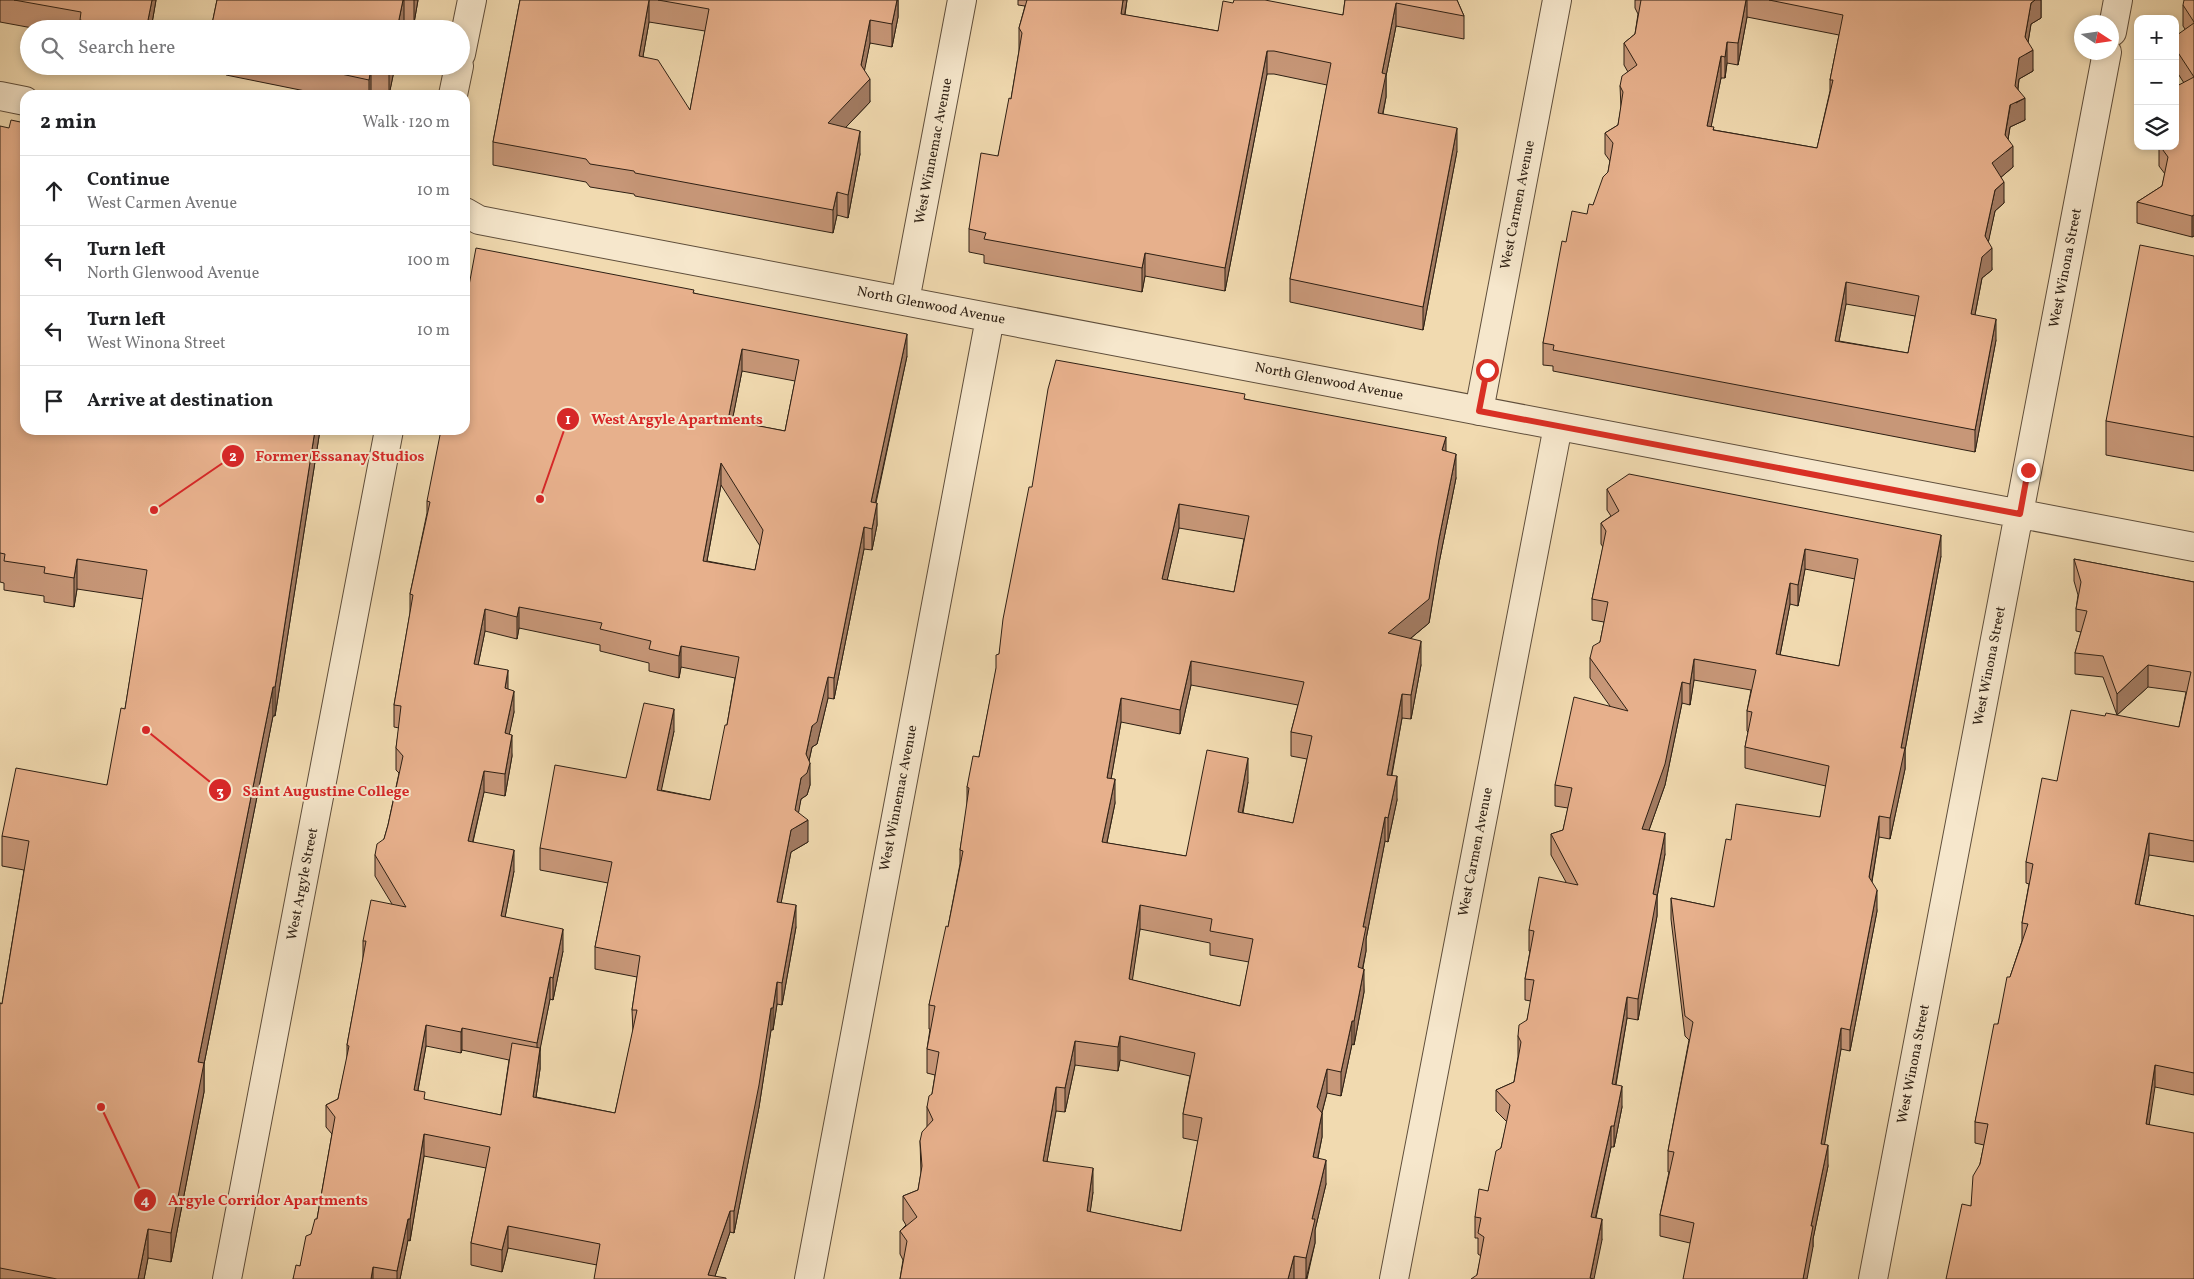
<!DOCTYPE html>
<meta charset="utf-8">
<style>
:root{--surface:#fff;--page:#f2f2f2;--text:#202124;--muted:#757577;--line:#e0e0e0}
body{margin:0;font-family:Vollkorn,serif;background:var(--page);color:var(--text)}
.controls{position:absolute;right:15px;top:15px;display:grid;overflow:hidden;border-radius:10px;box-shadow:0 2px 8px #0003}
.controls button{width:45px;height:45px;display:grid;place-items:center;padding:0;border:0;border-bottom:1px solid var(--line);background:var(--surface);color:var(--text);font:25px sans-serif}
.compass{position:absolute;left:2074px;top:15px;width:45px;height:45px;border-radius:50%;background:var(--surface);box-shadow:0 2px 8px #0003;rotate:102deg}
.stop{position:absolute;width:15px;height:15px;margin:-11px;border:4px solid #d93025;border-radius:50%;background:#fff}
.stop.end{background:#d93025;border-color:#fff;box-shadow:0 1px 5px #0008}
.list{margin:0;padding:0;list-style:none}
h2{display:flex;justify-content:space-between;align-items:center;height:65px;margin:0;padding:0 20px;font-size:21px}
h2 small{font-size:16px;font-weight:400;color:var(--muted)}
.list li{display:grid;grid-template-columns:32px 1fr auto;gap:15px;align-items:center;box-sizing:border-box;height:70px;padding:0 20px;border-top:1px solid var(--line)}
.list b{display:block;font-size:19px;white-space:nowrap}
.list p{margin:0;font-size:16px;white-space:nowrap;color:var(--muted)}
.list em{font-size:16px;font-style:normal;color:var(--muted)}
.icon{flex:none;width:28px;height:28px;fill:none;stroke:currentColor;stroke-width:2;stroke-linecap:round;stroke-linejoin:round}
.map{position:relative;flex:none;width:2194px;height:1279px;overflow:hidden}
.search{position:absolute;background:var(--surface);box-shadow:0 2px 8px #0003;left:20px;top:20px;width:450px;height:55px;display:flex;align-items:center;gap:12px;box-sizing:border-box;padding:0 18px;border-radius:28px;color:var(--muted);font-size:19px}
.panel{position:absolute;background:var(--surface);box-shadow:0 2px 8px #0003;left:20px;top:90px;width:450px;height:345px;border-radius:15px}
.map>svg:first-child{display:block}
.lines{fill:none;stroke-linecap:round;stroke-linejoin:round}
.minor-casing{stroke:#5f4e3b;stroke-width:30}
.minor{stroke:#f6e7cc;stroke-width:28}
.wall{fill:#c79778;stroke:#2e2014;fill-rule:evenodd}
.shaded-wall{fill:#a27b62;stroke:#2e2014}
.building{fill:#e7b08c;stroke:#2e2014;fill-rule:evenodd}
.route{stroke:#d93025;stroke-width:6}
.labels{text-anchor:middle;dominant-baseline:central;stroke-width:4;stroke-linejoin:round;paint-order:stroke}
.street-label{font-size:14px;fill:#2e2014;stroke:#f6e7cc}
.leader{fill:none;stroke:#d62828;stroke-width:2}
.callout-dot{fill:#d62828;stroke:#f6e7cc;stroke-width:2}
.mark-label{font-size:15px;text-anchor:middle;font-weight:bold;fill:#fff}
.callout-label{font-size:15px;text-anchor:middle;font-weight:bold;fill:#d62828;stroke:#f6e7cc;stroke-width:4;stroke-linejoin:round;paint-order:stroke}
</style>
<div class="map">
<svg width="2194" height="1279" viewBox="0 0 2194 1279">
<rect width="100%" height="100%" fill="#f1dab0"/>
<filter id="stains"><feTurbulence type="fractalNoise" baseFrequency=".004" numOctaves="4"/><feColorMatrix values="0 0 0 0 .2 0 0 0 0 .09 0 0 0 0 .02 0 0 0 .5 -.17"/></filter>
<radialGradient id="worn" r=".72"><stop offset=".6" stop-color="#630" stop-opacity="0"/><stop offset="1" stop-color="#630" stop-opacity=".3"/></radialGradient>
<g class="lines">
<!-- minor casing -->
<g class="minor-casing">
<path id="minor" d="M2112,32L2118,0
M461,54L472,0
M453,95L459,66
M0,96L25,101
M465,212L479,220L2194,547
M905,301L962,0
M1479,411L1557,0
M227,1279L389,430
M809,1279L990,318
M1394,1279L1558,426
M1873,1279L2107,52"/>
</g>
<!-- minor -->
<use href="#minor" class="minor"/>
</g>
<!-- wall -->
<path class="wall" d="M0,0H156L151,29H38L0,22Z
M217,0H418L414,23L404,21L402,29H211Z
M520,0H898V17L892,47L870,43L864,70L870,102L846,127L860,154L848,218L837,215L833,233L635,196L634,194L590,187L586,182L493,165V142ZM649,22L705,31L690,110L643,56Z
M1018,0H1127L1125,15L1218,31L1233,3L1343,15L1345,0H1457L1464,16V39L1396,26L1386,76V97L1383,114L1457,151L1423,330L1290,302V279L1327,85L1274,74H1267L1225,291L1145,276L1142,292L984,263V255L969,252V229L998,156L1011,99L1019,51V28L1025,6L1018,5Z
M1635,0H2041V18L2031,24L2028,42L2033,71L2019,79L2018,89L2025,120L2010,127L2008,139L2013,167L2001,177L2004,203L1995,211L1988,242L1992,270L1982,278L1975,315L1996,340L1975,452L1553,371V366L1543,365V343L1566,242L1587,214L1593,205L1608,172L1610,161L1605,154V133L1618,125L1621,108L1620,86L1628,72L1624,65V43L1635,34L1638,14L1635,8ZM1747,17L1839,35L1830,80V91L1817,148L1714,130L1711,126L1721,78H1725L1727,63L1738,65ZM1846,304L1915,316L1908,353L1839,341Z
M2194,0V236L2192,237L2137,223V202L2162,186L2165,174L2159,166V146H2175V87L2184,83L2175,69V48L2185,29L2183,26V5Z
M226,66H395L389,95L371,92V95H325L226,75Z
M0,126L25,430H320L275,716H273L204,1064V1092L171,1262L148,1258L144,1279H0V1003L2,1004L24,870L2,866V836L107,785L125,709L143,599L77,589L74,607L44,602V596L4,590V583L0,582Z
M2194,256V471L2106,455V421Z
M694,293L907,356L876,503L877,525L872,550L864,549L834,699L828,698L817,744L812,747L809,761L810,785L807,795L801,799L798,812L808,842L791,852L781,903L796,927L782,1005L777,1004L773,1030H771L759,1107L734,1233L730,1232L715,1276L597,1265L508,1248L502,1272L471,1265V1243L486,1168L424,1156L410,1241L408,1240L400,1279H293L300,1266L317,1219L332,1134L326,1127V1105L338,1099L347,1059V1045L363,959V941L392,904L375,876V855L384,839L388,825L399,773L396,770V748L399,728L394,727V705L410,613V594L427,513V501ZM742,371L795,381L785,431L732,421ZM721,485L760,546L755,570L707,561ZM519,628L600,645V651L649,663V671L679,678L681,667L735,678L727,725L710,800L661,790L674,731L626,778L540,848V870L608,883L595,947V969L637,977L632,1010L633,1032L615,1113L536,1097L540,1069V1048L550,999L553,1000L563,951L505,917L514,871L473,842L484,792L505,796L512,756L509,734L514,712L508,689L478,665L485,631L517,639ZM426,1046L461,1053L462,1050L509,1060L501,1115L425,1100L418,1090Z
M1245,399L1446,451L1456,478L1439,563L1429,623L1410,639L1421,665L1411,719L1402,718L1392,775L1397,800L1388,842L1385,841L1366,939V951L1363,968L1364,992L1354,1045L1352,1044L1341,1096L1327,1093L1322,1113V1137L1318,1158L1326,1184L1315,1230V1243L1307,1279H900L903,1260L900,1254V1231L906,1225L903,1220V1196L918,1190L921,1173L920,1141L927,1127V1107L932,1094L935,1075L927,1073V1049L930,1029H929V1005L948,927L960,864V850L967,807V787L979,757L1032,487ZM1179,528L1244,539L1234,592L1167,580ZM1191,685L1298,705L1291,732V756L1307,759L1293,823L1243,813L1248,782L1186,856L1107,843L1115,803L1111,779L1121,722L1180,734ZM1140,929L1210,943V955L1249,962L1240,1006L1132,980ZM1120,1060L1190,1076L1183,1114V1138L1198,1141L1181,1231L1090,1212L1093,1192L1047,1161L1056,1111L1065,1112L1075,1065L1118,1071Z
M1607,489L1941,556L1905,750V769L1890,839L1879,837L1872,882L1877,911L1850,1051L1841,1049L1824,1145L1828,1166L1813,1239V1247L1690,1243L1660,1236V1215L1669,1172H1668V1151L1689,1040L1685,1036L1671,919V898L1714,907L1731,840L1820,817L1826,786L1745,768V747L1748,732L1747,731V711L1751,690L1694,680L1690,705L1682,703L1665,785L1649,830L1665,854L1657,897V916L1638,1020L1627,1018L1616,1085L1622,1107L1614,1147H1611L1596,1218L1602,1240L1477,1275L1481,1256L1478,1254V1238H1475V1217L1488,1191L1501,1148L1507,1122L1496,1111V1090L1514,1082L1518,1057V1036L1527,1020L1531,1001L1525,1000V979L1530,951H1529V930L1566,882L1551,855V834L1563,830L1568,808L1555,806V785L1610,706L1590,678V658L1600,642L1604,622L1592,620V599L1603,547L1601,544V523L1611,516L1607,510ZM1805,569L1855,579L1839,666L1780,655L1790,604L1798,606Z
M2074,559L2194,582V862L2149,855L2139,905L2194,916V1095L2155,1087L1971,1206L1984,1145L1975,1143V1122L1998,1024L2010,977L2022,941V923L2029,884L2026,883V862L2057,781L2105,716L2179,727L2186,692L2148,687L2117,715L2103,677L2075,674V653L2081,632L2076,631V609L2078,595L2074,581Z"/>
<!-- shaded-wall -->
<path class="shaded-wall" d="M152,0H156L151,29H147V25Z
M403,0H404V21L402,29H397Z
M414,0H418L414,23Z
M649,0V22L639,79V56Z
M897,0H898V17L892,47V24Z
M1123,0H1127L1121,37V14Z
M1746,0H1747V17L1738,65V43Z
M2035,0H2041V18L2031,24L2026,54L2033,50V71L2019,79L2016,103L2025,98V120L2010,127L2006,152L2013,146V167L1992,185V163L2005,135L2019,58L2025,37L2031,3Z
M1396,3V26L1386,76V97L1378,136V113L1382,73Z
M870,20V43L861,88L870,79V102L828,146V123L861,65Z
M1727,42V63L1725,78V57Z
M1267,51V74L1225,291V268Z
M1721,56V78L1707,147V126Z
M390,66H395L389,95V71Z
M371,68V95H369V80Z
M1457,128V151L1423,330V307Z
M860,131V154L848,218V195Z
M2004,182V203L1995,211L1986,253L1992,248V270L1982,278L1971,335V314L1985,236L1995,190Z
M837,192V215L833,233V210Z
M2194,215V236L2192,237V216Z
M1145,253V276L1142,292V268Z
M1846,282V304L1835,362V341Z
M1996,319V340L1975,452V430Z
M907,334V356L871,523V502Z
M742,349V371L728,442V420Z
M315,430H320L275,716V687Z
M1446,437V461L1442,450Z
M1456,454V478L1439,563L1429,623L1388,657V633L1439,539Z
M721,463V485L703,582V561Z
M877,503V525L872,550V529Z
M1179,504V528L1162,603V579Z
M864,527V549L834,699V678Z
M1941,535V556L1905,750V769L1890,839V818L1901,748Z
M1805,549V569L1798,606V585Z
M77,559V589L74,607V578Z
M1790,583V604L1776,675V654Z
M519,607V628L517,639V617Z
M485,609V631L474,685V664Z
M1421,641V665L1411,719V695Z
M681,646V667L679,678V656Z
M1694,659V680L1690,705V684Z
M1191,661V685L1180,734V710Z
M2148,665V687L2117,715V694Z
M508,670V692L505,688Z
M828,677V698L817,744L812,747L806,774L810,763V785L807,795L801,799L796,827L808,820V842L791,852L777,924V902L801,778L812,726Z
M1682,682V703L1665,785L1642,850V829Z
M273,687V716L204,1064V1092L171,1262V1233L198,1062Z
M514,691V712L505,755V733Z
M1402,694V718L1387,799V775Z
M1121,698V722L1107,802V778Z
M674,709V731L657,811V790Z
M512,735V756L505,796V774Z
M1248,758V782L1238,836V812Z
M484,771V792L468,862V841Z
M1397,776V800L1388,842V818Z
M1115,779V803L1102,866V842Z
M1879,816V837L1869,898V877Z
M1385,817V841L1366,939V951L1358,991V967L1363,927Z
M1665,833V854L1657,897V916L1638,1020V999L1653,894Z
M2149,833V855L2135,925V904Z
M514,850V871L501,938V916Z
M1877,890V911L1850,1051V1030Z
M796,905V927L782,1005V983Z
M1140,905V929L1129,1003V979Z
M563,929V951L553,1000V978Z
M1364,969V992L1354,1045V1021Z
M550,977V999L537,1065V1043Z
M777,982V1004L773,1030V1008Z
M1627,997V1018L1612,1105V1084Z
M771,1008V1030L759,1107L734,1233V1211Z
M1352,1021V1044L1341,1096V1072Z
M426,1025V1046L414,1111V1090Z
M462,1028V1050L461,1053V1032Z
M1841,1028V1049L1821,1165V1144Z
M1120,1036V1060L1118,1071V1047Z
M1075,1041V1065L1065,1112V1088Z
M540,1048V1069L533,1118V1097Z
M2155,1065V1087L2146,1146V1124Z
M1327,1069V1093L1317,1131V1107Z
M1622,1086V1107L1614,1147V1126Z
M1056,1087V1111L1043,1184V1161Z
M1322,1113V1137L1313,1181V1157Z
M1611,1126V1147L1591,1238V1217Z
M424,1134V1156L410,1241V1219Z
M1828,1145V1166L1813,1239V1247L1807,1279H1803L1811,1226Z
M1326,1160V1184L1315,1230V1243L1306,1279V1258L1312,1219Z
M1093,1168V1192L1087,1235V1211Z
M730,1211V1232L714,1279L708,1275Z
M408,1219V1240L400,1279H397V1271Z
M1602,1219V1240L1594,1279H1590Z
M508,1226V1248L502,1272V1250Z
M148,1229V1258L144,1279H138Z
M1294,1256V1279H1288Z
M373,1267V1279H371Z"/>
<!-- building -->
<path class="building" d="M14,0H152L147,25L130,22L129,29H121L80,20L81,12Z
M217,0H403L397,29H211Z
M520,0H649L639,56L658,60L690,110L709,9L658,0H897L892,24L870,20L861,65L870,79L828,123L860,131L848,195L837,192L833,210L635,173L634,171L590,164L586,159L493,142Z
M1027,0H1123L1121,14L1218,31L1223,1L1233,3L1234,0H1265L1343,15L1345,0H1457L1464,16L1396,3L1382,73L1386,74L1378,113L1457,128L1423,307L1290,279L1331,63L1274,51H1267L1225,268L1145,253L1142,268L984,239L986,233L969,229L981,153L998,156L1009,98L1011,99L1022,33L1019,28Z
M1641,0H1746L1738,43L1727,42L1725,57L1721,56L1707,126L1714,127L1713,130L1817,148L1833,80H1830L1843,15L1769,0H2035L2031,3L2025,37L2033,50L2019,58L2015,86L2025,98L2010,105L2005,135L2013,146L1992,163L2004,182L1995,190L1985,236L1992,248L1982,257L1971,314L1996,319L1975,430L1553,350L1554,345L1543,343L1562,241L1566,242L1572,211L1587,214L1589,204L1593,205L1603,177L1608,172L1613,143L1605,133L1618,125L1623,92L1620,86L1622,76L1637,65L1624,43L1635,34ZM1846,282L1919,296L1908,353L1835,341Z
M2184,0H2194V22L2183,5Z
M2194,23V215L2192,216L2137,202L2162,186L2168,157L2160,146H2175V117L2178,106L2175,102V87L2194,77L2175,48L2177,35Z
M304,66H390L389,71L371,68L369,80Z
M11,120L25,123V430H315L275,687H273L198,1062L204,1063L171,1233L148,1229L138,1279H57L0,1268V1003L2,1004L29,841L2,836L16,768L107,785L121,708L125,709L147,570L77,559L74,578L44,573L45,567L4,561L5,554L0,553V126L9,128Z
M2140,245L2194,256V437L2106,421Z
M476,248L694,290L693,293L907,334L871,502L877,503L872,529L864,527L834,678L828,677L817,722L812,726L806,754L810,763L807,773L801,778L795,810L808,820L791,830L777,902L796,905L782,983L777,982L773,1008H771L759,1085L734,1211H730L708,1275L726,1278V1279H594L600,1244L508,1226L502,1250L471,1243L490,1147L424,1134L410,1219H408L397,1271L373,1267L371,1279H293L296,1265L300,1266L306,1236L311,1234L315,1219H317L335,1117L326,1105L338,1099L349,1046L347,1045L366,941H363L371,900L406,907L375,855L377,844L384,839L388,825L403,756L396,748L401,706L394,705L413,595L410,594L430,502L427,501L441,430H465V307ZM742,349L799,360L785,431L728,420ZM721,463L763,530L755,570L703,561ZM519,607L602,623L600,629L651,641L649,649L679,656L681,646L739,657L727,725H725L710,800L657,790L674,709L644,703L626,778L555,765L540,848L612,862L595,947L640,956L632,1010H637L615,1113L533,1097L540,1048L512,1043L501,1115L424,1099L425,1092L414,1090L426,1025L461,1032L462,1028L537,1043L550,977L553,978L563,929L501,916L514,850L468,841L484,771L505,774L512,735L505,733L514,691L505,688L508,670L474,664L485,609L517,617Z
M1056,360L1245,394L1244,399L1446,437L1442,450L1456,454L1439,539L1429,599L1388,633L1421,641L1411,695L1402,694L1387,775L1397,776L1388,818L1385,817L1363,927H1366L1358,967L1364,969L1354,1021H1352L1341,1072L1327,1069L1317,1107L1322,1113L1313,1157L1326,1160L1312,1219H1315L1306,1258L1294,1256L1288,1279H900L907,1241L900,1231L917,1217L903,1196L918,1190L922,1166L920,1141L922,1132L933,1120L927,1107L929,1096L932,1094L939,1052L927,1049L935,1006L929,1005L946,926L948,927L963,851L960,850L969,788L967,787L973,756L979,757L996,668V655L999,654L1003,619L1029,487H1032L1048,389ZM1179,504L1249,516L1234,592L1162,579ZM1191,661L1304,682L1291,732L1312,736L1293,823L1238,812L1248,758L1207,750L1186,856L1102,842L1115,779L1107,778L1121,698L1180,710ZM1140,905L1212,919L1210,931L1253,939L1240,1006L1129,979ZM1120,1036L1195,1053L1183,1114L1202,1118L1181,1231L1087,1211L1093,1168L1043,1161L1056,1087L1065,1088L1075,1041L1118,1047Z
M1629,474L1941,535L1901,748H1905L1890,818L1879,816L1869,877L1877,890L1850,1030L1841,1028L1821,1144L1828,1145L1811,1226H1813L1803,1279H1683L1694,1223L1660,1215L1674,1152L1668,1151L1693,1022L1685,1016L1671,898L1714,907L1726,839L1731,840L1736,804L1820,817L1829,766L1745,747L1752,712L1747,711L1756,670L1694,659L1690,684L1682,682L1665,764L1642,829L1665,833L1653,894L1657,895L1638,999L1627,997L1612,1084L1622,1086L1614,1126H1611L1591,1217L1602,1219L1590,1278L1593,1279H1471L1477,1275L1484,1237L1478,1233L1481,1218L1475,1217L1479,1189L1488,1191L1496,1151L1501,1148L1510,1105L1496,1090L1514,1082L1521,1042L1518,1036L1519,1025L1527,1020L1534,980L1525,979L1534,931L1529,930L1539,877L1578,885L1551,834L1563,830L1572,788L1555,785L1574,697L1628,711L1590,658L1593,646L1600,642L1608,602L1592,599L1606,531L1601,523L1619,511L1607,489ZM1805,549L1858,559L1839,666L1776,654L1790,583L1798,585Z
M2074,559L2194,582V841L2149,833L2135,904L2194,916V1073L2155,1065L2146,1124L2194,1133V1279H1946L1962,1204L1971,1206L1973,1176L1980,1164L1988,1124L1975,1122L1994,1024H1998L2007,977H2010L2028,924L2022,923L2033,864L2026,862L2042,778L2057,781L2071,710L2105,716L2106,713L2179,727L2191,672L2148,665L2117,694L2103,656L2075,653L2087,611L2076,609L2081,582Z"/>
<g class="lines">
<!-- route -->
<path class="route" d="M1487,370L1479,411L2020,514L2028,470"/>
</g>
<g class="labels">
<!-- street labels -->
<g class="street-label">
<text transform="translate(934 151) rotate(-79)">West Winnemac Avenue</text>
<text transform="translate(1518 205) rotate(-79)">West Carmen Avenue</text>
<text transform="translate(2066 268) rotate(-79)">West Winona Street</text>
<text transform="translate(931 306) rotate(11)">North Glenwood Avenue</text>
<text transform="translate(1329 382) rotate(11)">North Glenwood Avenue</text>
<text transform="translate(1990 666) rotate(-79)">West Winona Street</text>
<text transform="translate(899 798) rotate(-79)">West Winnemac Avenue</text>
<text transform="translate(1476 852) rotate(-79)">West Carmen Avenue</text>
<text transform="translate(303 884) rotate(-79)">West Argyle Street</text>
<text transform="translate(1914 1064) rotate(-79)">West Winona Street</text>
</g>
</g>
<!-- callouts -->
<path class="leader" d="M540 499L568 419M154 510L233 456M146 730L220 790M101 1107L145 1200"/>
<g class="callout-dot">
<circle cx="540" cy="499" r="5"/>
<circle cx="154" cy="510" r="5"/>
<circle cx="146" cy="730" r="5"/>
<circle cx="101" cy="1107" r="5"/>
<circle cx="568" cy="419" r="12"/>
<circle cx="233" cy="456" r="12"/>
<circle cx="220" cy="790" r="12"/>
<circle cx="145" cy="1200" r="12"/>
</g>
<g class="mark-label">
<text x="568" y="424">1</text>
<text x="233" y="461">2</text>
<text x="220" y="796">3</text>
<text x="145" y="1205">4</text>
</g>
<g class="callout-label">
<text x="677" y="424">West Argyle Apartments</text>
<text x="340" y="461">Former Essanay Studios</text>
<text x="326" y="796">Saint Augustine College</text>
<text x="268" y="1205">Argyle Corridor Apartments</text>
</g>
<rect width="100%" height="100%" filter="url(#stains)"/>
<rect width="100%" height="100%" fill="url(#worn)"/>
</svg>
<div class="controls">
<button>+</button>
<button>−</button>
<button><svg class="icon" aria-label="layers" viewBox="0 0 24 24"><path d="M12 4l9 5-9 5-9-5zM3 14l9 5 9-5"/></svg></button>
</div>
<svg class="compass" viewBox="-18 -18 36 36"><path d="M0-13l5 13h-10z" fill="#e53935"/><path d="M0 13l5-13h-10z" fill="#757577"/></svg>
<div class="stop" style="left:1487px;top:370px"></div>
<div class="stop end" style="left:2028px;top:470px"></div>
<div class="search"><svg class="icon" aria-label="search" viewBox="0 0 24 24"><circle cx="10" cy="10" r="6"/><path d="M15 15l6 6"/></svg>Search here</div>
<section class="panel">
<h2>2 min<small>Walk · 120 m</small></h2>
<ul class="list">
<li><svg class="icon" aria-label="ahead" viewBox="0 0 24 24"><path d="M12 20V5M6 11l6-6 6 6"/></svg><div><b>Continue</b><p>West Carmen Avenue</p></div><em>10 m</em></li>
<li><svg class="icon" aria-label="left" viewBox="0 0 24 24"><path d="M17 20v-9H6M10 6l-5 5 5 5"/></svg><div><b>Turn left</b><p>North Glenwood Avenue</p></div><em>100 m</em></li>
<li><svg class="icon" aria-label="left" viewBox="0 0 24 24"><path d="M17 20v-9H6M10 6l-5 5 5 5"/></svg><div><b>Turn left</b><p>West Winona Street</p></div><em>10 m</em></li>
<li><svg class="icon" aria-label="arrive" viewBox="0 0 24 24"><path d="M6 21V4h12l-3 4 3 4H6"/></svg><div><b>Arrive at destination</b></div></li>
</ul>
</section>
</div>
